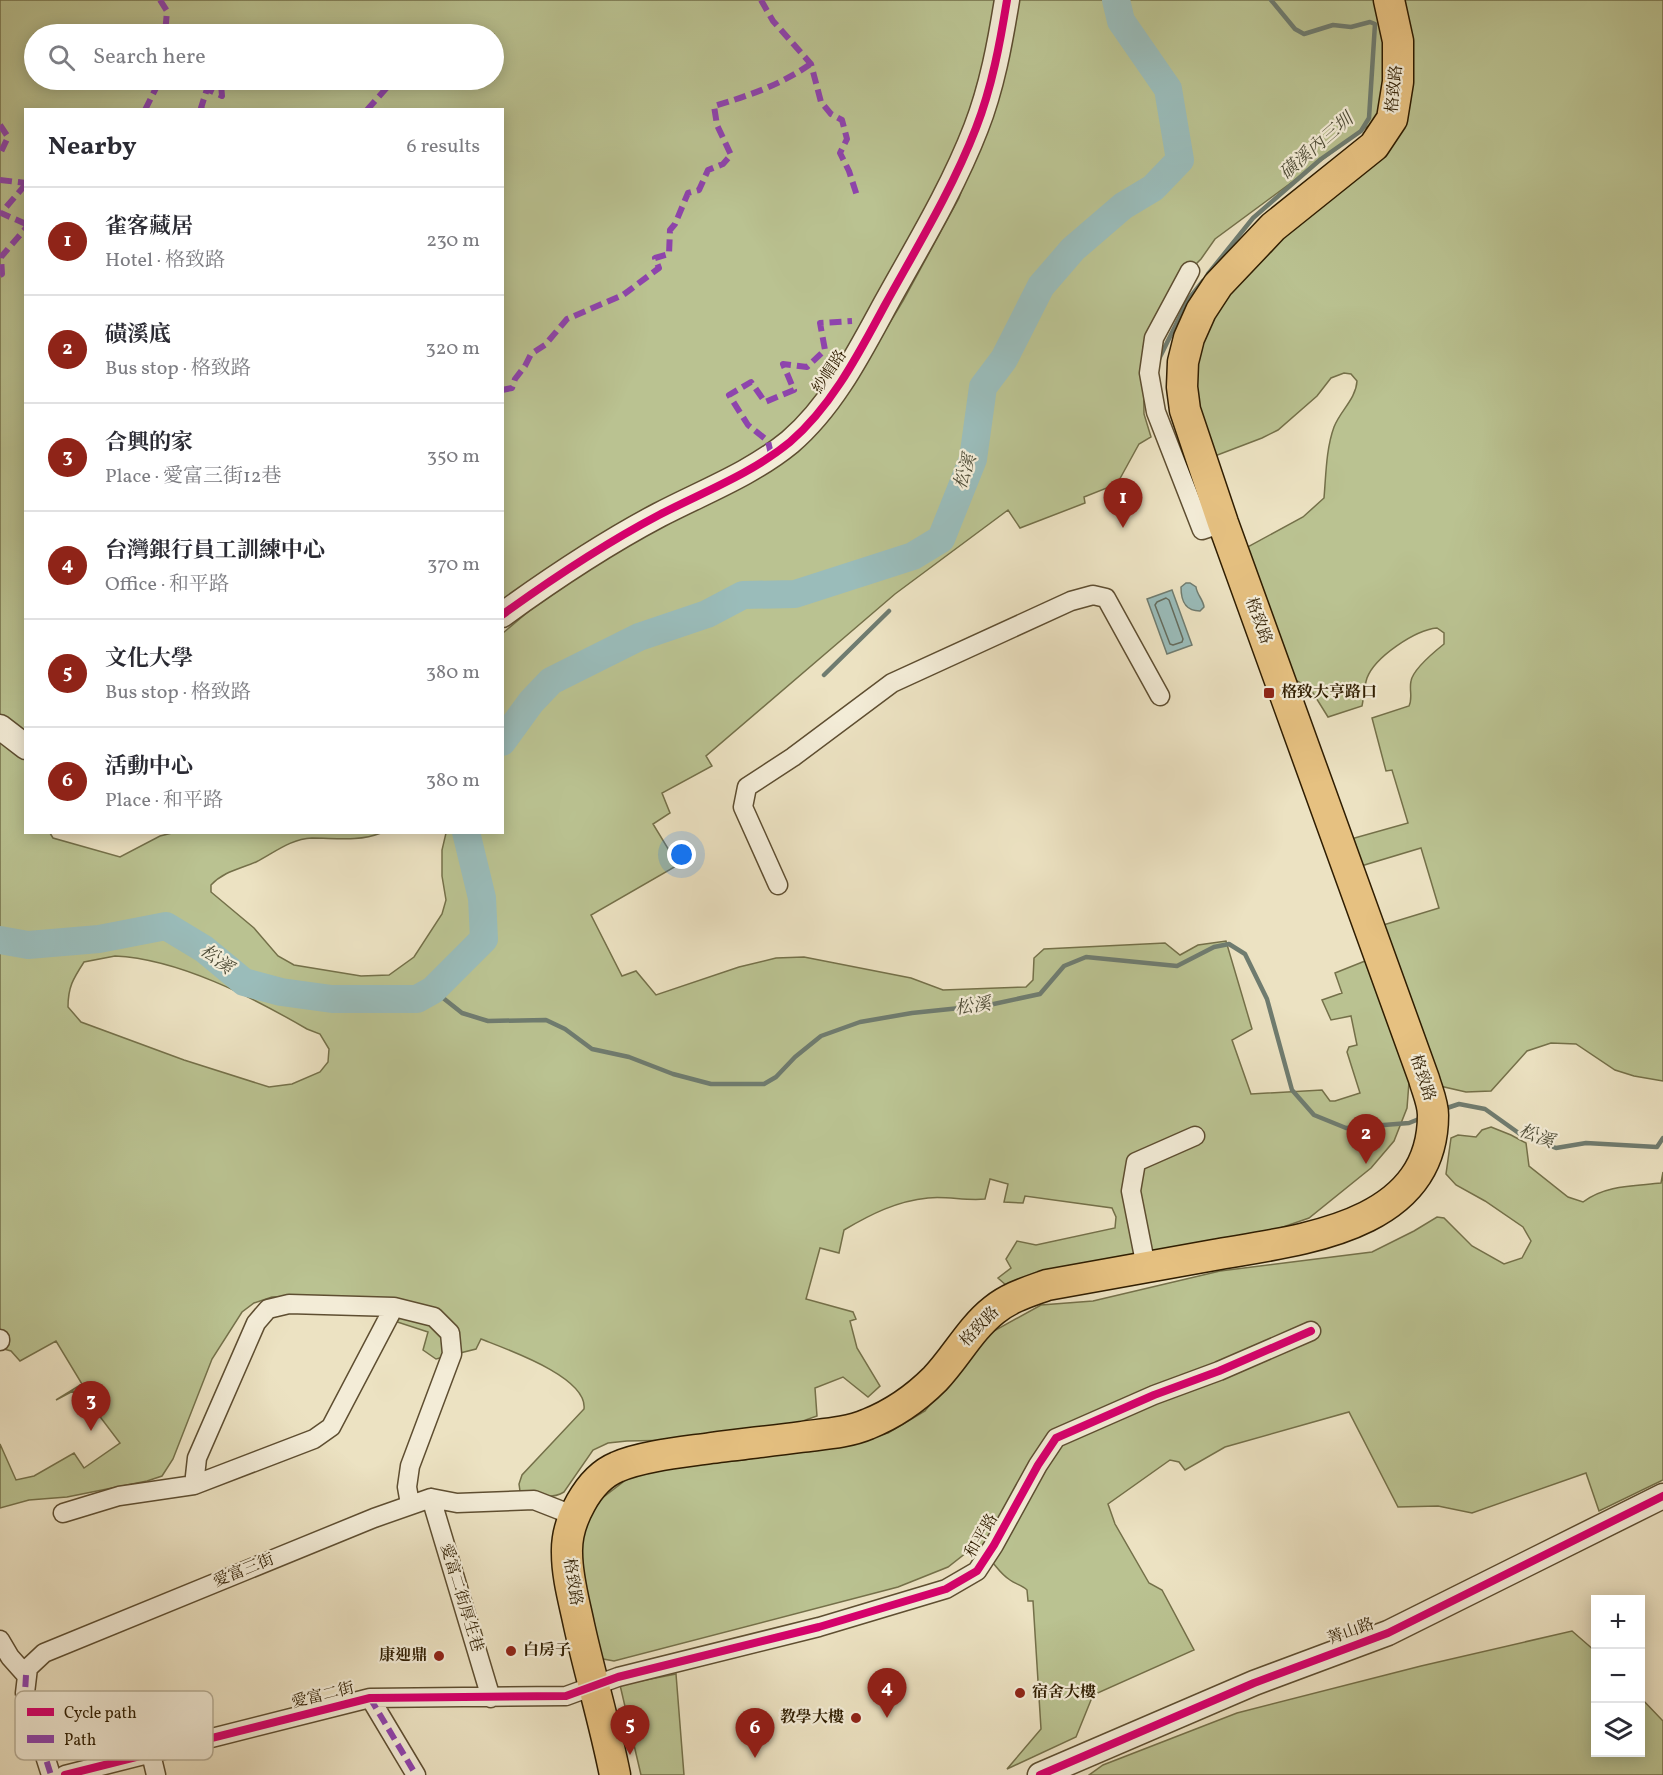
<!DOCTYPE html>
<meta charset="utf-8">
<style>
:root{--surface:#fff;--page:#f7f7f7;--text:#2b2b33;--muted:#7c7c81;--line:#e1e1e2;--accent:#8f2418}
body{margin:0;font-family:Vollkorn,"Noto Serif TC",serif;background:var(--page);color:var(--text)}
.controls{position:absolute;right:18px;bottom:18px;display:grid;overflow:hidden;border-radius:0px;box-shadow:0 3px 15px #0003}
.controls button{width:54px;height:54px;display:grid;place-items:center;padding:0;border:0;border-bottom:2px solid var(--line);background:var(--surface);color:var(--text);font:30px sans-serif}
.you{position:absolute;left:682px;top:855px;width:21px;height:21px;margin:-15px;border:4px solid #fff;border-radius:50%;background:#1a73e8;box-shadow:0 0 0 9px #1a73e833}
.badge{display:grid;place-items:center;width:39px;height:39px;border-radius:50%;background:var(--accent);color:#fff;font-size:20px;font-weight:700}
.pin{position:absolute;translate:-50% -50px;filter:drop-shadow(0 2px 3px #0008)}
.pin::after{content:'';position:absolute;top:32px;width:21px;height:18px;background:inherit;clip-path:polygon(0 0,100% 0,50% 100%)}
.list{margin:0;padding:0;list-style:none}
h2{display:flex;justify-content:space-between;align-items:center;height:78px;margin:0;padding:0 24px;font-size:26px}
h2 small{font-size:20px;font-weight:400;color:var(--muted)}
.list li{display:grid;grid-template-columns:39px 1fr auto;gap:18px;align-items:center;box-sizing:border-box;height:108px;padding:0 24px;border-top:2px solid var(--line)}
.list b{display:block;font-size:22px;white-space:nowrap}
.list p{margin:0;font-size:20px;white-space:nowrap;color:var(--muted)}
.list em{font-size:20px;font-style:normal;color:var(--muted)}
.icon{flex:none;width:33px;height:33px;fill:none;stroke:currentColor;stroke-width:2;stroke-linecap:round;stroke-linejoin:round}
.map{position:relative;flex:none;width:1663px;height:1775px;overflow:hidden}
.search{position:absolute;background:var(--surface);box-shadow:0 3px 15px #0003;left:24px;top:24px;width:480px;height:66px;display:flex;align-items:center;gap:15px;box-sizing:border-box;padding:0 21px;border-radius:33px;color:var(--muted);font-size:22px}
.panel{position:absolute;background:var(--surface);box-shadow:0 3px 15px #0003;left:24px;top:108px;width:480px;height:726px;border-radius:0px}
.map>svg:first-child{display:block}
.green{fill:#bac291;stroke:#747049;stroke-width:1.5;fill-rule:evenodd}
.water{fill:#9abcba;stroke:#6f7c70;stroke-width:1.5}
.lines{fill:none;stroke-linecap:round;stroke-linejoin:round}
.shore{stroke:#646c5e;stroke-width:1.5}
.stream{stroke:#6f7c70;stroke-width:4.5}
.river{stroke:#9abcba;stroke-width:28}
.minor-casing{stroke:#5e4e31;stroke-width:21}
.tertiary-casing{stroke:#5e4e31;stroke-width:27}
.primary-casing{stroke:#2f1d01;stroke-width:33}
.minor{stroke:#f3ecd7;stroke-width:18}
.tertiary{stroke:#f3ecd7;stroke-width:24}
.primary{stroke:#e6c181;stroke-width:30}
.quiet{stroke:#8e44ad;stroke-width:6;stroke-dasharray:12 6;stroke-linecap:butt}
.cycleway-casing{stroke:#f3ecd7;stroke-width:11}
.cycleway{stroke:#d6006c;stroke-width:8}
.poi-dot{fill:#8f2418;stroke:#f3ecd7;stroke-width:2}
.labels{text-anchor:middle;dominant-baseline:central;stroke-width:4.5;stroke-linejoin:round;paint-order:stroke}
.street-label{font-size:16px;fill:#2f1d01;stroke:#f3ecd7}
.poi-label{font-size:16px;font-weight:bold;fill:#2f1d01;stroke:#f3ecd7;text-anchor:start}
.water-label{font-size:18px;font-style:italic;fill:#4f4d38;stroke:#f3ecd7}
.key{fill:#f3ecd7;stroke:#b8ae97;stroke-width:1.5}
.key-label{font-size:16px;fill:#2f1d01}
</style>
<div class="map">
<svg width="1663" height="1775" viewBox="0 0 1663 1775">
<rect width="100%" height="100%" fill="#ece2c2"/>
<filter id="stains"><feTurbulence type="fractalNoise" baseFrequency=".00333" numOctaves="4"/><feColorMatrix values="0 0 0 0 .2 0 0 0 0 .09 0 0 0 0 .02 0 0 0 .5 -.17"/></filter>
<radialGradient id="worn" r=".72"><stop offset=".6" stop-color="#630" stop-opacity="0"/><stop offset="1" stop-color="#630" stop-opacity=".3"/></radialGradient>
<!-- green -->
<path class="green" d="M0,0H995L987,50L968,117L930,206L890,287L805,415L750,460L503,601L502,110H26L25,741L0,718ZM34,34H494V80H34Z
M1016,0H1381L1387,112L1215,239L1201,259L1174,286L1143,347L1144,414L1151,437L1139,444L1117,484L1084,497L1085,503L1020,528L1008,510L895,594L706,756L712,766L662,793L670,813L653,824L678,865L591,915L622,976L636,971L656,995L739,967L776,958L804,957L911,978L943,990L1026,987L1033,980L1034,958L1044,949L1165,943L1180,955L1198,945L1226,941L1252,1029L1232,1040L1251,1094L1322,1090L1330,1101H1335L1360,1093L1347,1052L1349,1047L1357,1045L1351,1016L1331,1020L1322,1000L1342,993L1335,973L1365,961L1380,992L1404,1056L1409,1082L1407,1108L1394,1141L1371,1168L1309,1218L1254,1237L1007,1286L998,1278L1011,1268L1006,1259L1017,1241L1036,1245L1115,1228L1116,1217L1112,1208L1025,1196L1023,1203L1004,1202L1008,1184L990,1179L985,1199C966,1201 947,1196 928,1198C897,1201 871,1214 844,1230L839,1253L820,1248L806,1299L853,1312L856,1319L850,1321L857,1348L880,1386L868,1397L843,1377L815,1388L817,1416L783,1428L678,1440L627,1441L608,1443L593,1450L564,1492C551,1500 534,1496 520,1491L519,1484L522,1475L584,1409C588,1377 506,1349 481,1339L476,1349L436,1359L423,1350L428,1332L376,1315L308,1297H272L254,1303L242,1312L212,1359L173,1459L162,1476L147,1481L67,1497L29,1500L0,1508V1444L16,1480L34,1476L74,1453L84,1468L120,1443L98,1414L92,1418L73,1391L56,1400L82,1384L56,1341L20,1361L11,1351L0,1348V736L25,755L26,832L50,833L53,838L120,857L160,836L172,833H381C358,842 335,838 312,838C290,839 274,853 256,862C240,869 224,871 211,885V892L254,928L278,956L294,965L361,976L389,975L414,957L442,914L446,900L442,876V850L446,833L502,832L503,633L529,611L851,387L903,301L959,198L999,89ZM115,956C179,959 252,997 307,1029L320,1034L329,1049L328,1062L320,1072L292,1084L269,1087L184,1060L81,1022L68,1007C68,987 73,979 84,962Z
M1400,0H1663V1081L1634,1076L1615,1070L1576,1044L1551,1043L1527,1051L1491,1091L1466,1092L1440,1086L1380,926L1439,908L1421,848L1361,866L1351,839L1408,823L1392,770L1386,771L1372,718L1409,706C1413,698 1409,690 1411,681C1413,670 1434,652 1444,644V633L1437,628C1415,630 1375,657 1367,678C1364,687 1364,697 1362,706L1328,717L1310,688L1288,676L1242,550L1303,517L1324,498C1326,475 1326,449 1334,427C1340,411 1356,399 1357,381L1351,374L1344,373L1331,378L1317,396L1278,430L1262,438L1207,459L1187,390L1202,326L1266,245L1388,147Z
M1491,1127L1511,1135L1526,1143L1529,1166L1568,1197L1583,1202C1605,1185 1634,1186 1661,1183L1663,1172V1480L1599,1511L1586,1473L1472,1513L1438,1506L1398,1507L1349,1412L1225,1447L1185,1470L1179,1462L1170,1460L1108,1504L1115,1524L1149,1583L1162,1590L1194,1650L1093,1695L1076,1737L1007,1769L1041,1729L1033,1601H1028L1027,1590C1022,1585 1015,1584 1010,1580C991,1567 996,1554 966,1553L948,1567L898,1587L614,1661L598,1658L575,1561L585,1523L601,1499L631,1476L679,1465L743,1460L845,1443L888,1433L925,1411L964,1361L992,1332L1041,1305L1093,1301L1220,1271L1372,1252L1414,1231L1437,1217L1444,1218L1472,1246L1504,1264L1522,1258L1531,1241L1523,1227L1485,1201L1456,1185L1446,1174L1451,1138L1458,1135L1476,1137L1482,1130Z
M1572,1631L1595,1651L1596,1752H1640L1641,1698L1663,1721V1775H1089L1103,1765L1237,1713L1421,1666Z
M676,1674L684,1775H641L620,1685Z"/>
<!-- water -->
<path class="water" d="M1186,583H1190L1196,587C1197,595 1203,599 1204,607L1200,611C1185,611 1181,601 1181,587Z
M1172,590L1192,645L1167,654L1147,599Z"/>
<g class="lines">
<!-- shore -->
<path class="shore" d="M1166,598L1169,600L1183,639L1182,642L1173,645L1170,644L1155,605L1157,602Z"/>
<!-- stream -->
<path class="stream" d="M1208,274L1253,218L1321,159L1361,131L1369,118L1375,24L1370,22L1351,27L1333,25L1304,34L1295,29L1271,0
M1159,359L1188,300L1203,281
M824,675L889,611
M433,990L462,1013L488,1021L546,1020L565,1029L592,1049L629,1057L673,1074L711,1084H764L776,1077L795,1057L821,1036L860,1022L912,1013L989,1005L1040,994L1064,966L1086,957L1177,966L1214,947L1229,944L1245,954L1267,999L1292,1090L1314,1115L1346,1128L1409,1123L1419,1119
M1447,1108L1459,1104L1485,1109L1520,1134L1556,1148L1586,1143L1657,1147L1663,1138"/>
<!-- river -->
<path class="river" d="M502,742L531,702L551,681L639,637L707,614L743,595L795,594L913,556L941,539L973,459L983,387L1004,359L1041,286L1073,249L1123,206L1153,188L1180,160L1168,89L1121,21L1116,0
M0,940L28,945L99,939L166,926L204,949L244,982L281,992L332,999H417L433,990L484,939L482,898L466,832"/>
<!-- minor casing -->
<g class="minor-casing">
<path id="minor" d="M1190,271L1154,338L1149,373L1156,412L1202,530L1223,523
M778,885L743,807L747,787L793,757L892,683L1071,601L1093,595L1106,598L1160,696
M1146,1267L1131,1191L1136,1162L1195,1136
M0,1339V1341
M194,1485L197,1458L256,1323L268,1309L289,1304L394,1307L434,1317L450,1333L452,1354L410,1466L407,1487L410,1504
M431,1498L491,1698
M63,1513L119,1496L194,1485L314,1439L331,1427L394,1307
M0,1640L10,1657L26,1675
M370,1698L416,1775
M151,1754L156,1775
M51,1775L25,1693L28,1668L44,1653L374,1518L431,1498L457,1503L534,1500L575,1516
M65,1775L370,1698L566,1696L618,1677L819,1627L946,1589L977,1571L994,1545L1038,1465L1056,1438L1154,1395L1219,1371L1311,1331"/>
</g>
<!-- tertiary casing -->
<g class="tertiary-casing">
<path id="tertiary" d="M502,615C553,578 604,544 659,515C703,492 751,474 790,442C832,406 859,353 885,305C917,247 952,190 976,128C992,87 1000,43 1007,0
M0,727L26,747
M1040,1775L1254,1683L1388,1633L1663,1496"/>
</g>
<!-- primary casing -->
<g class="primary-casing">
<path id="primary" d="M615,1775C605,1724 590,1675 579,1625C574,1601 567,1577 567,1553C566,1522 588,1479 617,1467C642,1456 684,1452 711,1448C741,1444 771,1441 801,1437C823,1434 847,1433 868,1424C893,1414 916,1398 935,1379C956,1357 970,1329 994,1310C1010,1297 1028,1292 1047,1285C1103,1275 1158,1265 1214,1255C1298,1240 1433,1229 1433,1115C1433,1103 1427,1090 1424,1079L1223,523L1185,410L1182,387L1183,362L1189,338L1201,311L1218,285L1273,227L1374,146L1392,119L1398,82V41L1389,0"/>
</g>
<!-- minor -->
<use href="#minor" class="minor"/>
<!-- tertiary -->
<use href="#tertiary" class="tertiary"/>
<!-- primary -->
<use href="#primary" class="primary"/>
<!-- quiet -->
<path class="quiet" d="M160,0L167,11L165,34
M761,0L773,21L811,64L821,102L831,114L842,120L847,139L840,153L849,171L858,199
M145,110L160,80
M203,110L201,108L207,89L222,96L221,84L212,80
M367,110L390,84V80
M0,125L8,137L0,154
M0,180L26,183
M26,184L1,213L26,224
M0,275L2,274L1,257L26,228
M502,390L512,388L515,379L525,366L531,354L545,345L567,319L623,295L659,268L655,258L669,254L670,230L675,224L688,193L699,190L708,170L723,164L731,155L717,125L714,106C748,96 780,85 809,65L807,60
M771,454L768,441L748,425L729,395L751,382L765,402L794,390L783,364L807,367L825,350L820,323L852,321
M26,1675L25,1693L51,1775
M370,1698L416,1775"/>
<!-- cycleway casing -->
<g class="cycleway-casing">
<path id="cycleway" d="M502,615C553,578 604,544 659,515C703,492 751,474 790,442C832,406 859,353 885,305C917,247 952,190 976,128C992,87 1000,43 1007,0
M65,1775L370,1698L566,1696L618,1677L819,1627L946,1589L977,1571L994,1545L1038,1465L1056,1438L1154,1395L1219,1371L1311,1331
M1040,1775L1254,1683L1388,1633L1663,1496"/>
</g>
<!-- cycleway -->
<use href="#cycleway" class="cycleway"/>
</g>
<!-- markers -->
<g class="poi-dot">
<rect x="1263" y="687" width="12" height="12" rx="3"/>
<circle cx="511" cy="1651" r="6"/>
<circle cx="439" cy="1656" r="6"/>
<circle cx="1020" cy="1693" r="6"/>
<circle cx="856" cy="1718" r="6"/>
</g>
<g class="labels">
<!-- street labels -->
<g class="street-label">
<text transform="translate(1395 89) rotate(-84)">格致路</text>
<text transform="translate(830 372) rotate(-56)">紗帽路</text>
<text transform="translate(1258 621) rotate(70)">格致路</text>
<text transform="translate(1422 1078) rotate(72)">格致路</text>
<text transform="translate(980 1327) rotate(-46)">格致路</text>
<text transform="translate(982 1536) rotate(-59)">和平路</text>
<text transform="translate(244 1571) rotate(-22)">愛富三街</text>
<text transform="translate(572 1582) rotate(81)">格致路</text>
<text transform="translate(461 1598) rotate(73)">愛富二街厚生巷</text>
<text transform="translate(1351 1632) rotate(-20)">菁山路</text>
<text transform="translate(323 1696) rotate(-14)">愛富二街</text>
</g>
<!-- poi labels -->
<g class="poi-label">
<text x="1281" y="693">格致大亨路口</text>
<text x="523" y="1651">白房子</text>
<text x="427" y="1656" text-anchor="end">康迎鼎</text>
<text x="1032" y="1693">宿舍大樓</text>
<text x="844" y="1718" text-anchor="end">教學大樓</text>
</g>
<!-- water labels -->
<g class="water-label">
<text transform="translate(1317 147) rotate(-41)">磺溪內三圳</text>
<text transform="translate(966 472) rotate(-72)">松溪</text>
<text transform="translate(216 960) rotate(38)">松溪</text>
<text transform="translate(973 1007) rotate(-8)">松溪</text>
<text transform="translate(1536 1137) rotate(21)">松溪</text>
</g>
</g>
<!-- legend -->
<rect x="15" y="1691" width="198" height="69" rx="9" class="key"/>
<rect x="27" y="1708" width="27" height="8" fill="#d6006c"/>
<rect x="27" y="1735" width="27" height="8" fill="#8e44ad"/>
<g class="key-label">
<text x="64" y="1718">Cycle path</text>
<text x="64" y="1745">Path</text>
</g>
<rect width="100%" height="100%" filter="url(#stains)"/>
<rect width="100%" height="100%" fill="url(#worn)"/>
</svg>
<div class="controls">
<button>+</button>
<button>−</button>
<button><svg class="icon" aria-label="layers" viewBox="0 0 24 24"><path d="M12 4l9 5-9 5-9-5zM3 14l9 5 9-5"/></svg></button>
</div>
<div class="you"></div>
<div class="pin badge" style="left:1123px;top:528px">1</div>
<div class="pin badge" style="left:1366px;top:1164px">2</div>
<div class="pin badge" style="left:91px;top:1431px">3</div>
<div class="pin badge" style="left:887px;top:1718px">4</div>
<div class="pin badge" style="left:630px;top:1755px">5</div>
<div class="pin badge" style="left:755px;top:1758px">6</div>
<div class="search"><svg class="icon" aria-label="search" viewBox="0 0 24 24"><circle cx="10" cy="10" r="6"/><path d="M15 15l6 6"/></svg>Search here</div>
<section class="panel">
<h2>Nearby<small>6 results</small></h2>
<ul class="list">
<li><span class="badge">1</span><div><b>雀客藏居</b><p>Hotel · 格致路</p></div><em>230 m</em></li>
<li><span class="badge">2</span><div><b>磺溪底</b><p>Bus stop · 格致路</p></div><em>320 m</em></li>
<li><span class="badge">3</span><div><b>合興的家</b><p>Place · 愛富三街12巷</p></div><em>350 m</em></li>
<li><span class="badge">4</span><div><b>台灣銀行員工訓練中心</b><p>Office · 和平路</p></div><em>370 m</em></li>
<li><span class="badge">5</span><div><b>文化大學</b><p>Bus stop · 格致路</p></div><em>380 m</em></li>
<li><span class="badge">6</span><div><b>活動中心</b><p>Place · 和平路</p></div><em>380 m</em></li>
</ul>
</section>
</div>
